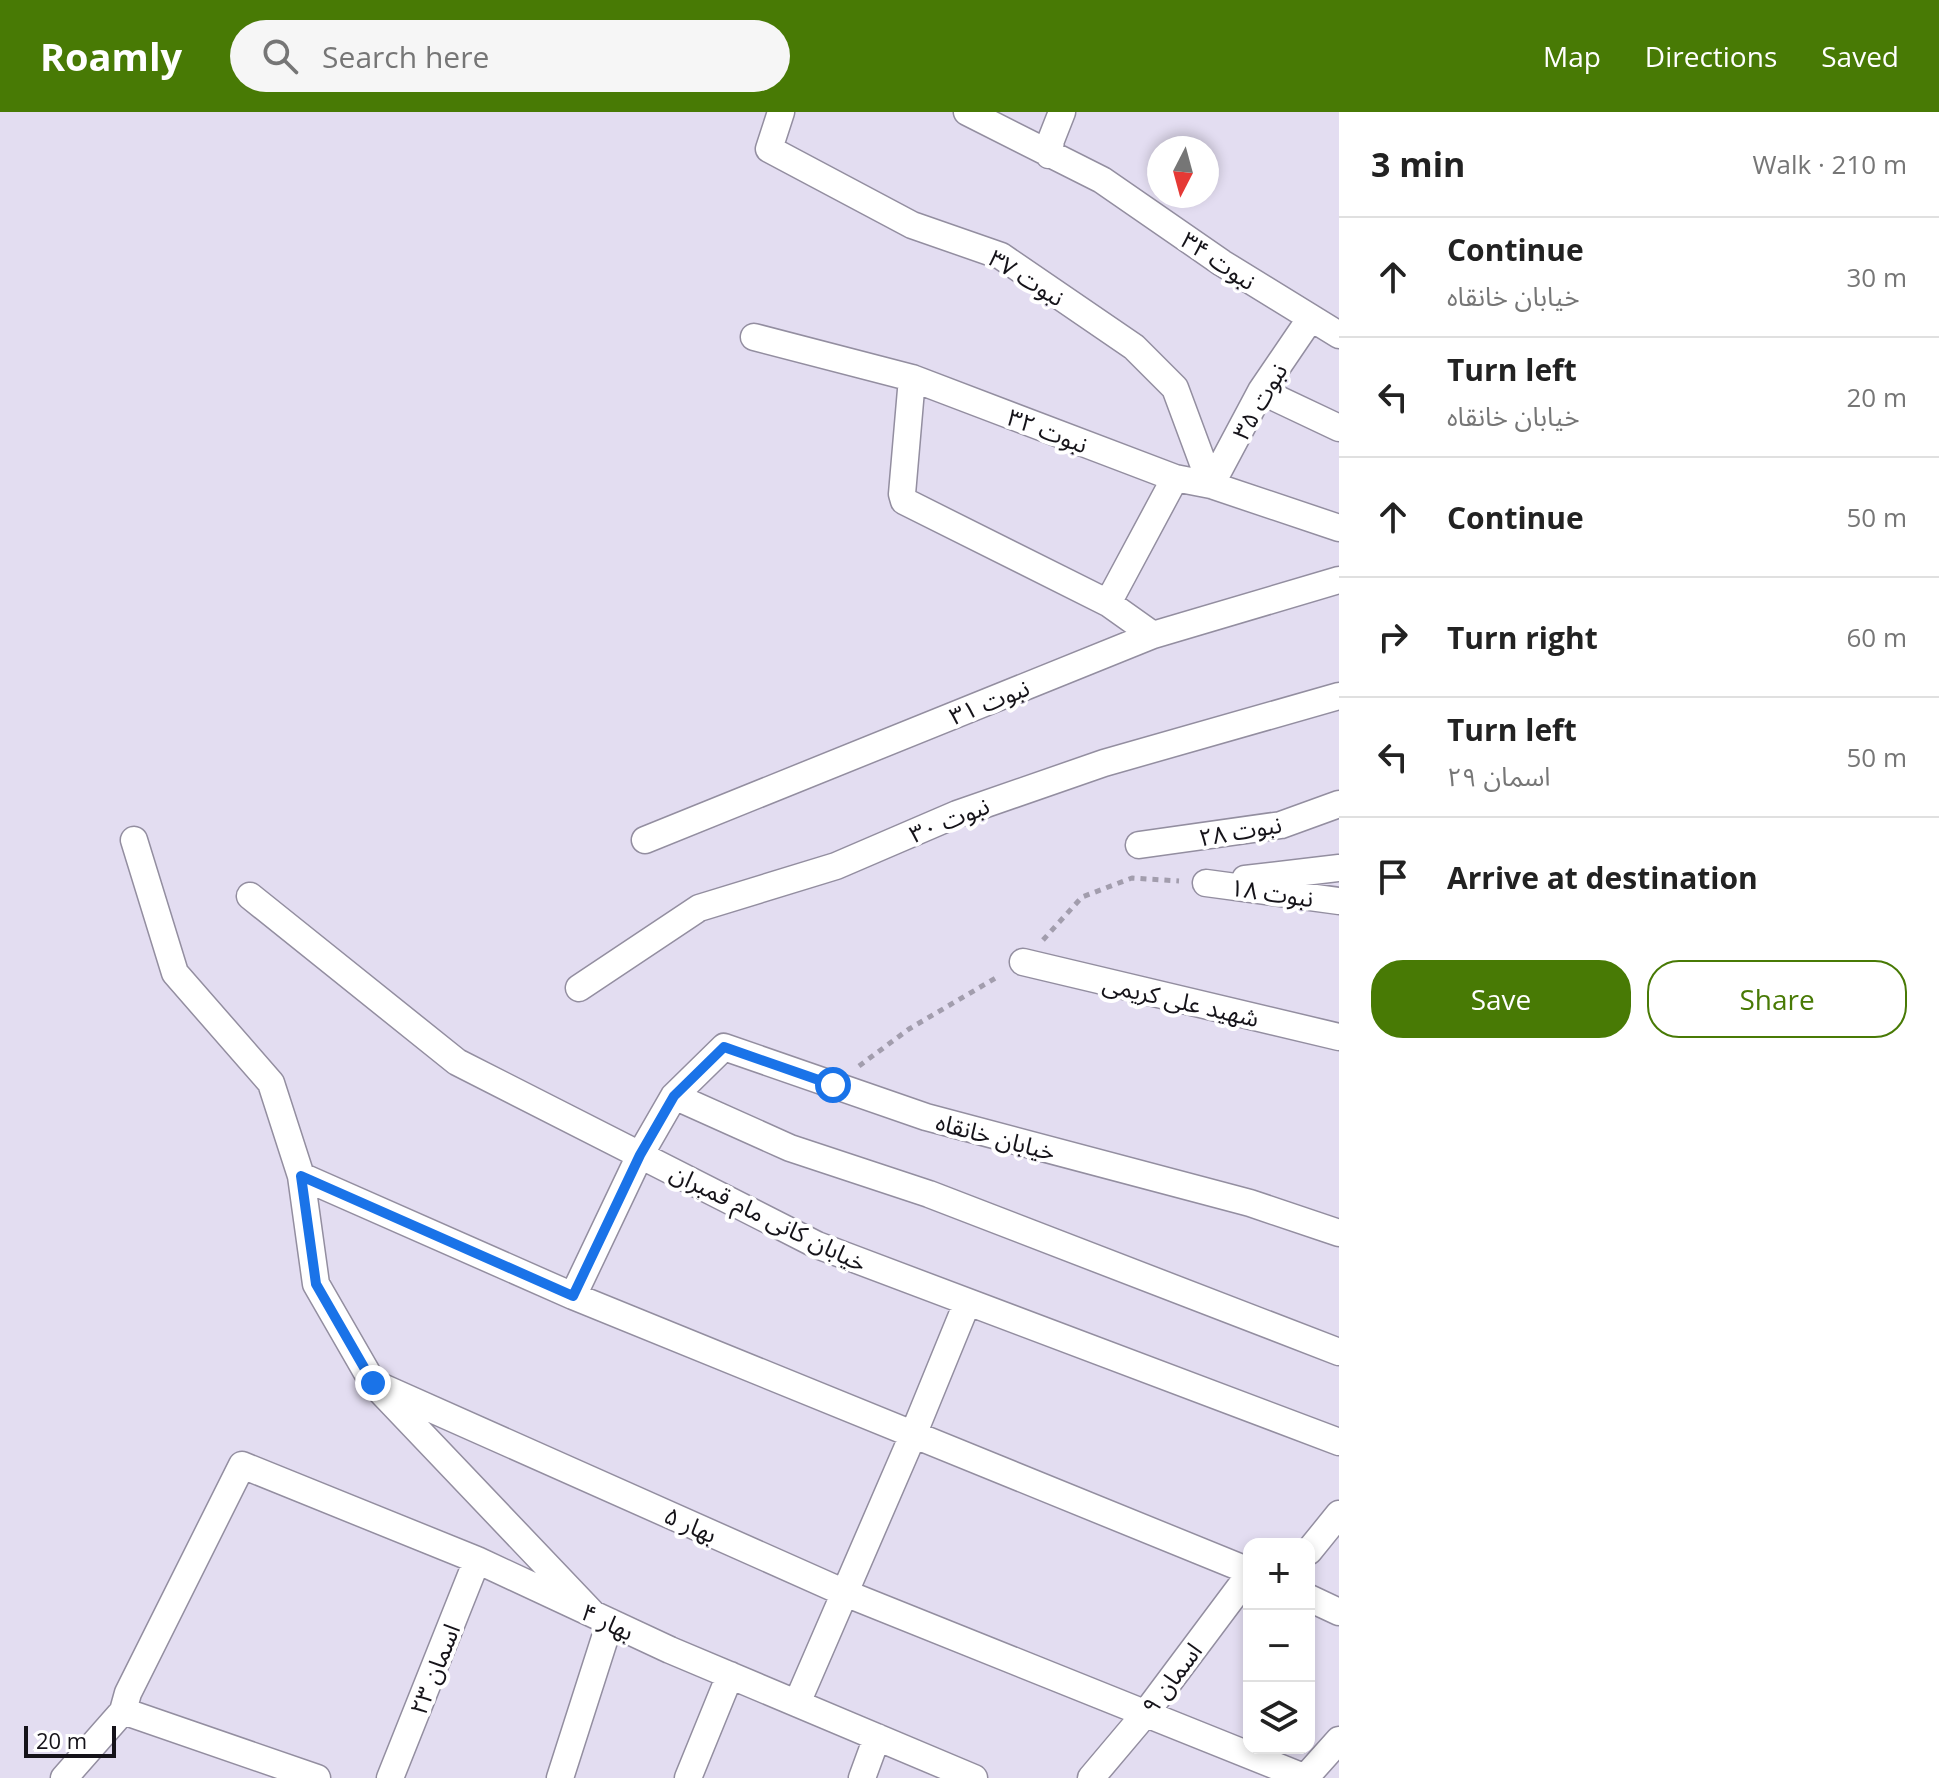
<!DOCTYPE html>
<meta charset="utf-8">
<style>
:root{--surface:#fff;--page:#f6f6f6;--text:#222;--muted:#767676;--line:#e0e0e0;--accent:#487a05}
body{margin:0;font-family:"Open Sans","Noto Sans Arabic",sans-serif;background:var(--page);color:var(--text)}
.controls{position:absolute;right:24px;bottom:24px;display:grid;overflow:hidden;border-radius:16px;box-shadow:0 4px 12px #0003}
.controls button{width:72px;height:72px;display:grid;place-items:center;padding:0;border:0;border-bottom:2px solid var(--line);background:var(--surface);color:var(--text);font:40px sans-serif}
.compass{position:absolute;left:1147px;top:24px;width:72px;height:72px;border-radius:50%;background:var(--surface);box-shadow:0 4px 12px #0003;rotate:186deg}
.scale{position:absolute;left:24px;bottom:20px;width:92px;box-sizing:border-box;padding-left:8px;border:4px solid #151319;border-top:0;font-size:22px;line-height:28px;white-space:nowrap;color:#151319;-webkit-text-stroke:6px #fff;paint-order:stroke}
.stop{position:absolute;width:24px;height:24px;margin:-18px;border:6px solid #1a73e8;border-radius:50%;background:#fff}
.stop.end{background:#1a73e8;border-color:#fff;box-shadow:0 2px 8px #0008}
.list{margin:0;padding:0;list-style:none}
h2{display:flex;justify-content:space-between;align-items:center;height:104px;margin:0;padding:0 32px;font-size:34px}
h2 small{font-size:26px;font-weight:400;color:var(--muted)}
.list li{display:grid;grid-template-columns:52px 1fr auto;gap:24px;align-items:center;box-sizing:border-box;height:120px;padding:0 32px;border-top:2px solid var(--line)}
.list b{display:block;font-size:30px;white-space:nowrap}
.list p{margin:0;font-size:26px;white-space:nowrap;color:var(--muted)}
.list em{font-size:26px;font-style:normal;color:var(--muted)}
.actions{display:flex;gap:16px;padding:24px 32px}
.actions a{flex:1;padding:18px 0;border:2px solid var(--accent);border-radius:32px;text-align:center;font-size:28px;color:var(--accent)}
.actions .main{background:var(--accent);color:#fff}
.icon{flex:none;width:44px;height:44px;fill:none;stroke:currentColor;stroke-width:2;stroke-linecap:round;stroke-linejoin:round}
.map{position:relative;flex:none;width:1339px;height:1666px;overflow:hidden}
header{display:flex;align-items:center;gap:48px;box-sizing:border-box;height:112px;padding:0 40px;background:var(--accent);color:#fff}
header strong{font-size:38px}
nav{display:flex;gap:44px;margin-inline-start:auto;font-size:28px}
.search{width:560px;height:72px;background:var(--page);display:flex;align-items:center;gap:20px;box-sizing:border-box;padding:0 28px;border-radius:44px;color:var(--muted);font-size:30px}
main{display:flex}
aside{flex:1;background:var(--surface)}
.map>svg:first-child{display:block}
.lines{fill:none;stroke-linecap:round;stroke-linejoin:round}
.minor-casing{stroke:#938ea0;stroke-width:29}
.path{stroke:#a29dad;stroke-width:5;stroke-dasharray:6 6;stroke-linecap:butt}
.minor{stroke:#fff;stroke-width:26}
.route{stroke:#1a73e8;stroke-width:10}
.labels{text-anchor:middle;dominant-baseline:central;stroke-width:8;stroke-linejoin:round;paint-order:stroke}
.street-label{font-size:24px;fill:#151319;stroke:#fff}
</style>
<header>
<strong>Roamly</strong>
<div class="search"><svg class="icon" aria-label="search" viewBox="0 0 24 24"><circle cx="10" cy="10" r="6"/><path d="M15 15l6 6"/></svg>Search here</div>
<nav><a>Map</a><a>Directions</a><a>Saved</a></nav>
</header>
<main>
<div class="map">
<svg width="1339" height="1666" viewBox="0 0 1339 1666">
<rect width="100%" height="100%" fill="#e3ddf1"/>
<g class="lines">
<!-- minor casing -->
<g class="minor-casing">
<path id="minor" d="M781,0L769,37L912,113L1001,144L1134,235L1175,276L1211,373
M967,0L1102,68L1222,151L1339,223
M1049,43L1051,28L1062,0
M754,225L912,266L1175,366L1211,373L1339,416
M912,266L902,382L904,389L1108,491L1153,523
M1261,279L1339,316
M1211,373L1261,279L1310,207
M1108,491L1175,366
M134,728L175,861L271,971L301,1064L573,1184L1249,1459
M645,728L1153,523L1339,468
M1139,733L1281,713L1339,692
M1245,767L1339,756
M1206,771L1339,789
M250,784L457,950L817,1133L1339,1330
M1023,850L1339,925
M579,876L699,796L836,754L957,702L1104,651L1339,584
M674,984L790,1036L929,1082L1339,1240
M301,1064L316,1172L373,1271
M573,1184L640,1043L674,984L724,935L926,1005L1250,1091L1339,1121
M1309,1439L1339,1402
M1309,1486L1339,1500
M592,1501L373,1271L845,1481L1306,1666
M797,1591L913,1323L967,1191
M123,1599L128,1581L242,1353L477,1448L670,1538L974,1666
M64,1666L123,1599L317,1666
M390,1666L477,1448
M560,1666L610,1510
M688,1666L730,1563
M862,1666L877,1625
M1091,1666L1145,1602L1249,1463
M1305,1666L1339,1628"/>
</g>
<!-- path -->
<path class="path" d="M1043,828L1082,785L1132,766L1179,769
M859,954L909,917L999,864"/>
<!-- minor -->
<use href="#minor" class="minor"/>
</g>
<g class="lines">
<!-- route -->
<path class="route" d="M373,1271L316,1172L301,1064L573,1184L640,1043L674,984L724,935L833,973"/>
</g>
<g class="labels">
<!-- street labels -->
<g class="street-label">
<text transform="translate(1219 148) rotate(34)">نبوت ۳۴</text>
<text transform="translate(1027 165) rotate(32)">نبوت ۳۷</text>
<text transform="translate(1259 289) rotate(-60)">نبوت ۳۵</text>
<text transform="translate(1048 318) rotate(21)">نبوت ۳۲</text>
<text transform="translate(989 589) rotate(-22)">نبوت ۳۱</text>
<text transform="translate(949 707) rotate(-22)">نبوت ۳۰</text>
<text transform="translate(1240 718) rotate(-10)">نبوت ۲۸</text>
<text transform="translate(1272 780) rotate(8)">نبوت ۱۸</text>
<text transform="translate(1181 888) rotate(13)">شهید علی کریمی</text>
<text transform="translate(996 1024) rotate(15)">خیابان خانقاه</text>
<text transform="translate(769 1105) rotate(26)">خیابان کانی مام قمبران</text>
<text transform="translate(691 1412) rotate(24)">بهار ۵</text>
<text transform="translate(608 1509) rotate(25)">بهار ۴</text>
<text transform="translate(434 1557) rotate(-68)">اسمان ۲۳</text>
<text transform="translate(1171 1566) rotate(-53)">اسمان ۹</text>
</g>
</g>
</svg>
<div class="controls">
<button>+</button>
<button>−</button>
<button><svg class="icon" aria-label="layers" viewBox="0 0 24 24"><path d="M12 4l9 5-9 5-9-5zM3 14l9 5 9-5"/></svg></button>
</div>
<svg class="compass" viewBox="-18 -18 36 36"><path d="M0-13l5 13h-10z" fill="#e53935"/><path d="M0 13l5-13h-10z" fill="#767676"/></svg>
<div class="scale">20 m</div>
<div class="stop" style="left:833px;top:973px"></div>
<div class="stop end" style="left:373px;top:1271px"></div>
</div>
<aside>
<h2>3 min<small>Walk · 210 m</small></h2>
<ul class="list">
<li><svg class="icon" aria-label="ahead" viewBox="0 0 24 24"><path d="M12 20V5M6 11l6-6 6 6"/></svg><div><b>Continue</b><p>خیابان خانقاه</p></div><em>30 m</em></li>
<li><svg class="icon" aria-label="left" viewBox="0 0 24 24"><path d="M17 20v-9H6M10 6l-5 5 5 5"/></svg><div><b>Turn left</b><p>خیابان خانقاه</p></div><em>20 m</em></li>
<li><svg class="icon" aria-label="ahead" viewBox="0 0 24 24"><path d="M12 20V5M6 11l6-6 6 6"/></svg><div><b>Continue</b></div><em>50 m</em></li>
<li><svg class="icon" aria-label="right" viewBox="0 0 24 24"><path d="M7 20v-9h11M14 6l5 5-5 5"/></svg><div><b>Turn right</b></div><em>60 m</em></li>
<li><svg class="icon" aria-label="left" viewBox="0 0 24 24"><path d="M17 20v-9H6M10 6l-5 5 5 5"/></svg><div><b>Turn left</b><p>اسمان ۲۹</p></div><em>50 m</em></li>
<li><svg class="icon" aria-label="arrive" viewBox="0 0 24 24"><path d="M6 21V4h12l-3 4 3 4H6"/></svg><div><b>Arrive at destination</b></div></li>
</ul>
<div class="actions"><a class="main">Save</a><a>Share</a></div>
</aside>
</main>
